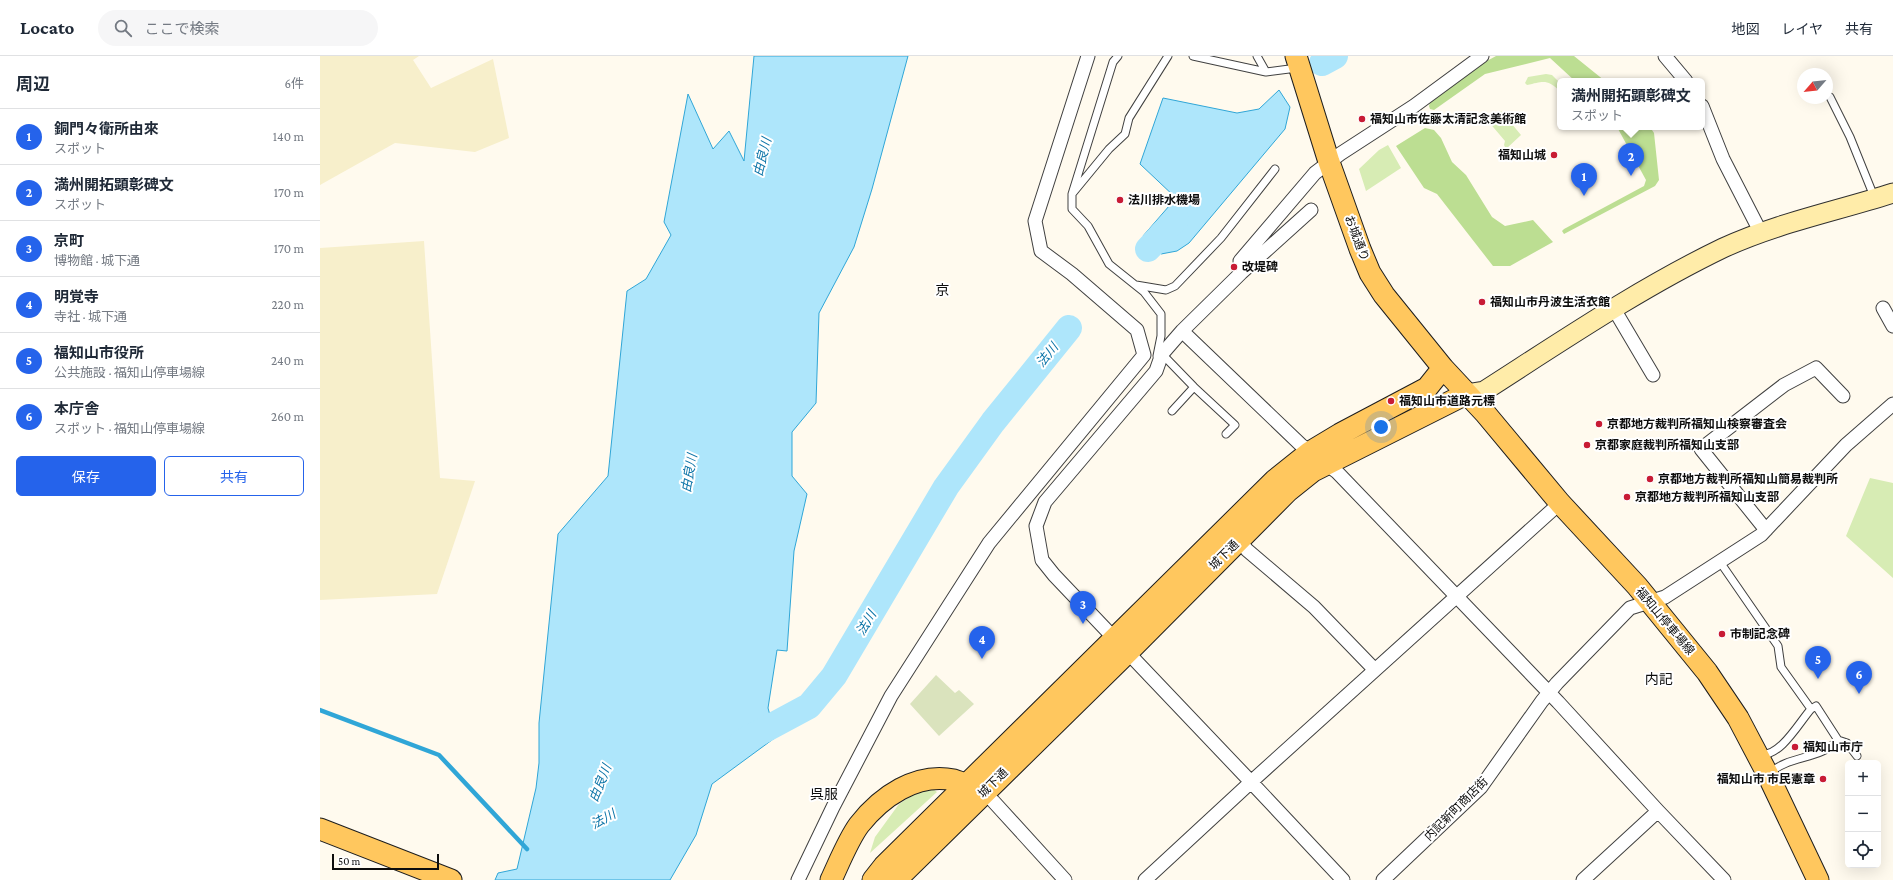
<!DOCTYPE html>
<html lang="ja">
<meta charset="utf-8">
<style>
:root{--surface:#fff;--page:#f6f6f7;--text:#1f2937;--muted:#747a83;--line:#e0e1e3;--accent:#2563eb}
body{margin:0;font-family:"Crimson Pro","Noto Sans JP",serif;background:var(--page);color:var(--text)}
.controls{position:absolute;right:12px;bottom:12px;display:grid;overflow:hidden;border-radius:6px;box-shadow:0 4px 16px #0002}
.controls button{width:36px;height:36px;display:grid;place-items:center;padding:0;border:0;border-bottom:1px solid var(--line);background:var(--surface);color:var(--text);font:20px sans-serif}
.compass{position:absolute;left:1477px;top:12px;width:36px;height:36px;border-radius:50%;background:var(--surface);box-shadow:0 4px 16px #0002;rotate:242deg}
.scale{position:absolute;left:12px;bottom:10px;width:107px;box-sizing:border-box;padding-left:4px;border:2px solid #0d0d0d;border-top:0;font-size:11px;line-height:14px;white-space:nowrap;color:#0d0d0d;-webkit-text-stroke:3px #fff;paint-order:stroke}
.you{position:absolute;left:1061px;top:371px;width:14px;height:14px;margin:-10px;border:3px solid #fff;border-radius:50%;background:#1a73e8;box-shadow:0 0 0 6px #1a73e833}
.badge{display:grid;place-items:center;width:26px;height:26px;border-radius:50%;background:var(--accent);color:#fff;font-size:13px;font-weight:700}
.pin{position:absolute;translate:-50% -33px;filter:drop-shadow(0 1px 2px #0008)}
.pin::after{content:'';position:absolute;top:21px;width:14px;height:12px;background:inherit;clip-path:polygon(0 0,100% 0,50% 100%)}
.popup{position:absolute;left:1237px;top:22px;width:148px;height:52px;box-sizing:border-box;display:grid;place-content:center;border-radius:6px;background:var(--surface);filter:drop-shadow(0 1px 3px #0005);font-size:13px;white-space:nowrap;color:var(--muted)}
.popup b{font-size:15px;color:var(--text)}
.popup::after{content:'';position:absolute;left:50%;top:100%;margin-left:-8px;border:8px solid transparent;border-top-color:var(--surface)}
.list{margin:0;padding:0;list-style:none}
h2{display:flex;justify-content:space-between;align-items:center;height:52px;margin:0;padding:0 16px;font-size:17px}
h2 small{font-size:13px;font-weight:400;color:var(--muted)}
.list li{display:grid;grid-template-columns:26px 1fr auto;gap:12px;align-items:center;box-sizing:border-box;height:56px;padding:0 16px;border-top:1px solid var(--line)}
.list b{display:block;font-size:15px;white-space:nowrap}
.list p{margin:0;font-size:13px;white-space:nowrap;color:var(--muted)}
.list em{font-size:13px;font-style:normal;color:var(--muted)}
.actions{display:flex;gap:8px;padding:12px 16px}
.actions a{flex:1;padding:9px 0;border:1px solid var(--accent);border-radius:6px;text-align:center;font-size:14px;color:var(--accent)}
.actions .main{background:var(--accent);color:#fff}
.icon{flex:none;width:22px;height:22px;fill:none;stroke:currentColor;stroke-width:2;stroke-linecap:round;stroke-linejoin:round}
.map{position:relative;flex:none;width:1573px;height:824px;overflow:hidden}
header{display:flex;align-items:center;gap:24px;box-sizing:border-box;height:56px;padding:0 20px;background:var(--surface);border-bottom:1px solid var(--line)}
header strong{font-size:19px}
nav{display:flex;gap:22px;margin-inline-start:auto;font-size:14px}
.search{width:280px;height:36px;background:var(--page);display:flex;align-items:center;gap:10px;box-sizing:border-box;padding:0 14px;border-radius:22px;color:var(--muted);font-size:15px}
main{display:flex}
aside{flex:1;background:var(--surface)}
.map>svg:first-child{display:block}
.farmland{fill:#f7efcb}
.green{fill:#d7ecb4}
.forest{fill:#bcde92}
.cemetery{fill:#dae3bd}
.water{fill:#aee6fb;stroke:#30a6d7}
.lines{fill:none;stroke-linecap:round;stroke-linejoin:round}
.stream{stroke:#30a6d7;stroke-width:4.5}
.river{stroke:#aee6fb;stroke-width:26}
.lane-casing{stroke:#404040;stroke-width:9}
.street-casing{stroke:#404040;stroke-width:15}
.secondary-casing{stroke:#2f2f2f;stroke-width:21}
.primary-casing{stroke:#1e1e1e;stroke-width:23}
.lane{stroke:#fff;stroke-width:7}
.street{stroke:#fff;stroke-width:13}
.secondary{stroke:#ffeca9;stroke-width:19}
.primary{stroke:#ffc75e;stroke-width:21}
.poi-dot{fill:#c81b35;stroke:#fff;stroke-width:1.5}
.labels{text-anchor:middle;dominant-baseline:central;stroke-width:4;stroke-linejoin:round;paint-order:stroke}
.poi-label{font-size:12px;font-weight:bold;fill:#0d0d0d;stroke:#fff;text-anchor:start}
.street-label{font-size:12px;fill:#0d0d0d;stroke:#fff}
.water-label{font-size:13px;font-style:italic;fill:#0d75a8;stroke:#fff}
.quarter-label{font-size:14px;fill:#0d0d0d;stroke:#fff}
</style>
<header>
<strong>Locato</strong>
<div class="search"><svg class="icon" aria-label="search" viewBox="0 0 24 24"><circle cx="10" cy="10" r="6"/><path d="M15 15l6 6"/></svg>ここで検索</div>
<nav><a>地図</a><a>レイヤ</a><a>共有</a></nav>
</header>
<main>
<aside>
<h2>周辺<small>6件</small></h2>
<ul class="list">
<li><span class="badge">1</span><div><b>銅門々衛所由來</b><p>スポット</p></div><em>140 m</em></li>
<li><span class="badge">2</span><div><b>満州開拓顕彰碑文</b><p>スポット</p></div><em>170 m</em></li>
<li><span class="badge">3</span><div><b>京町</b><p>博物館 · 城下通</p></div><em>170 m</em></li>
<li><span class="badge">4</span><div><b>明覚寺</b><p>寺社 · 城下通</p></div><em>220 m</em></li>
<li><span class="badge">5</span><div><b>福知山市役所</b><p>公共施設 · 福知山停車場線</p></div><em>240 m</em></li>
<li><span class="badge">6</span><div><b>本庁舎</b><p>スポット · 福知山停車場線</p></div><em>260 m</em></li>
</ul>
<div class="actions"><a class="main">保存</a><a>共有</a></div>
</aside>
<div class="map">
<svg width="1573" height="824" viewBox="0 0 1573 824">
<rect width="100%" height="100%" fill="#fffaee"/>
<!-- farmland -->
<path class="farmland" d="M0,0H99L93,4L111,32L173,3L189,82L155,96L75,87L0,129Z
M104,185L120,422L155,425L117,538L0,544V192Z"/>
<!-- green -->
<path class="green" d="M1226,18L1232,19L1240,27V35C1227,23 1224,25 1207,29L1205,27L1208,21Z
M1181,55L1201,79L1186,93L1184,89L1185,85L1168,65Z
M1068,89L1081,112L1046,135L1039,113L1059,94Z
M1550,422L1573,427V522L1526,480Z
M613,733L617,736L550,797L555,781L579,748L600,734Z"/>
<!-- forest -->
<path class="forest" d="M1176,0H1254L1285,25H1255L1230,2L1165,18L1114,54L1110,53L1109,50L1110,46L1156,11Z
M1297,71H1330L1334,77L1339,124L1335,130L1244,178L1242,175L1244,173L1324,130L1326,124Z
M1105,72L1114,74L1121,82L1132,106L1146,119L1172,161L1185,170L1213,164L1233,186L1190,210H1173L1117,138L1104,132L1076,90Z"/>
<!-- cemetery -->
<path class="cemetery" d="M616,619L635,637L639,634L654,648L619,680L590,648Z"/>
<!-- water -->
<path class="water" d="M434,0H588L552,133L534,191L499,257L496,347L472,376V420L487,438L474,495L467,595L457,594L448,652L456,681L392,728L376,779L350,824H175L178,817L197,813L216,732L219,707V667L238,478L288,420L307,235L326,223L351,179L344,166L368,38L393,93L409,75L424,105Z
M959,34L970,51L965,73L869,187L857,195L841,198L823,180L856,142L820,108L843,42L917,57L939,53Z"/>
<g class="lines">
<!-- stream -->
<path class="stream" d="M0,654L119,699L207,793"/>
<!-- river -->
<path class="river" d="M1002,7L1015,0
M828,193L856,163
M422,686L489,650L514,620L626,431L673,366L749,272"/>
<!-- lane casing -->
<g class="lane-casing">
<path id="lane" d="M798,0L793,6L752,138L789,93L805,78L809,62L848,0
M873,0L946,16
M937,0L946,16L977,12
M1510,41L1530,81L1555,143
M752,138V153L768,170L789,208L824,236L841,258V280L837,300
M816,229L846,234L855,230L901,182L955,113
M842,298L874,331L915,369L906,378
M852,355L874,331
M1400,506L1458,590L1461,611L1491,653
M1440,699C1461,700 1478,668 1491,653L1496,650L1518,684L1527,687L1537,700
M1450,717C1469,699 1501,704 1518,684"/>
</g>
<!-- street casing -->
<g class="street-casing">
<path id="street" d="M768,0L715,165L721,195L752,218L817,274L824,299
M1345,0L1366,25
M1382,50L1403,103L1441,177
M921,217L991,154
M1563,252L1573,270
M1294,253L1333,319
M862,275L981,389L1017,416L1238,646L1338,755L1404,824
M1446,474L1381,393L1464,329L1496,312L1523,340
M919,484L927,494L994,551L1055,614
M663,736L673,745L745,824
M478,824L513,751L571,640L669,487L824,299
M825,824L931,726L1240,447
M1023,824L931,726L734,519L722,504L716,470L725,446L836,315L842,298L862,275L921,217L920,205L995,117L1020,98L1094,50L1162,0
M1063,824L1161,731L1222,645L1237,627L1310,552L1345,541L1441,479L1526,389L1573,348
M1263,824L1338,755"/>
</g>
<!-- secondary casing -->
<g class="secondary-casing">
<path id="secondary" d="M1146,338L1164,335C1242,285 1320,232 1403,192C1457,167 1517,155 1573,137"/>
</g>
<!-- primary casing -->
<g class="primary-casing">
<path id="primary" d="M976,0L1009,106L1040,193L1050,217L1064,239L1123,312L1165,357L1240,447L1317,530L1387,616L1418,662L1448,719L1498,824
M0,773L131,824
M511,824C519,807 528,784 539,769C561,741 596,716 634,724C641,726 649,730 657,733
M553,824L564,810L955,424L990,396L1020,378L1107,332L1123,312
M576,824L808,596L968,435L993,415L1146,338"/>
</g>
<!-- lane -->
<use href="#lane" class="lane"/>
<!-- street -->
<use href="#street" class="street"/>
<!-- secondary -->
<use href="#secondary" class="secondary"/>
<!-- primary -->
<use href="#primary" class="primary"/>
</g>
<!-- markers -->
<g class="poi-dot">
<circle cx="1042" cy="63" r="4"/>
<circle cx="1234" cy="99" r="4"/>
<circle cx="800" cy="144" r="4"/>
<circle cx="914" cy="211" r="4"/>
<circle cx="1162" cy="246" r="4"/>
<circle cx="1071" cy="345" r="4"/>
<circle cx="1279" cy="368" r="4"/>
<circle cx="1267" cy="389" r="4"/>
<circle cx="1330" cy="423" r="4"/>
<circle cx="1307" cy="441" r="4"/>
<circle cx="1402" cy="578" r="4"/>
<circle cx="1475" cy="691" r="4"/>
<circle cx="1503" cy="723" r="4"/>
</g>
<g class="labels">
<!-- poi labels -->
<g class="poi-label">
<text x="1050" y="63">福知山市佐藤太清記念美術館</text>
<text x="1226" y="99" text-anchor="end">福知山城</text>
<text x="808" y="144">法川排水機場</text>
<text x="922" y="211">改堤碑</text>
<text x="1170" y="246">福知山市丹波生活衣館</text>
<text x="1079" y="345">福知山市道路元標</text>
<text x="1287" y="368">京都地方裁判所福知山検察審査会</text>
<text x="1275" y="389">京都家庭裁判所福知山支部</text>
<text x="1338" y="423">京都地方裁判所福知山簡易裁判所</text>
<text x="1315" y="441">京都地方裁判所福知山支部</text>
<text x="1410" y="578">市制記念碑</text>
<text x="1483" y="691">福知山市庁</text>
<text x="1495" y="723" text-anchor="end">福知山市 市民憲章</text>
</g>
<!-- street labels -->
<g class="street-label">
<text transform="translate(1037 182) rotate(69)">お城通り</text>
<text transform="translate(904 499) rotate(-45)">城下通</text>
<text transform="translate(1345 565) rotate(50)">福知山停車場線</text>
<text transform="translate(673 727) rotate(-45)">城下通</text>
<text transform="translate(1136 753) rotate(-45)">内記新町商店街</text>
</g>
<!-- water labels -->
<g class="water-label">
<text transform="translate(442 101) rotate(-76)">由良川</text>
<text transform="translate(727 299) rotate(-51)">法川</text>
<text transform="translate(369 417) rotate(-80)">由良川</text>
<text transform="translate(546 567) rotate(-59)">法川</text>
<text transform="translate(280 727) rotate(-68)">由良川</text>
<text transform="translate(283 763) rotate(-29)">法川</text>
</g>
<!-- quarter labels -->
<g class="quarter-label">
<text x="622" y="234">京</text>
<text x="1339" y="623">内記</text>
<text x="504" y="738">呉服</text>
</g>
</g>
</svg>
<div class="controls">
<button>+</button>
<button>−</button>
<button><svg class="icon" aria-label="locate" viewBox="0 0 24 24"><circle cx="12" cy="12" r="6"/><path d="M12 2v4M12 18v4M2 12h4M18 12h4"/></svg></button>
</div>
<svg class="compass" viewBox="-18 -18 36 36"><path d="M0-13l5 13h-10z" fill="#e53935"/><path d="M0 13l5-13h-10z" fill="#747a83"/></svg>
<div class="scale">50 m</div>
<div class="you"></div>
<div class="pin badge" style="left:1264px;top:140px">1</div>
<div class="pin badge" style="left:1311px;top:120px">2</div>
<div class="popup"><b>満州開拓顕彰碑文</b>スポット</div>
<div class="pin badge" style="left:763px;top:568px">3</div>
<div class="pin badge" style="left:662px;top:603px">4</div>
<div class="pin badge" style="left:1498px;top:623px">5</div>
<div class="pin badge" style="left:1539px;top:638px">6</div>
</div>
</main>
